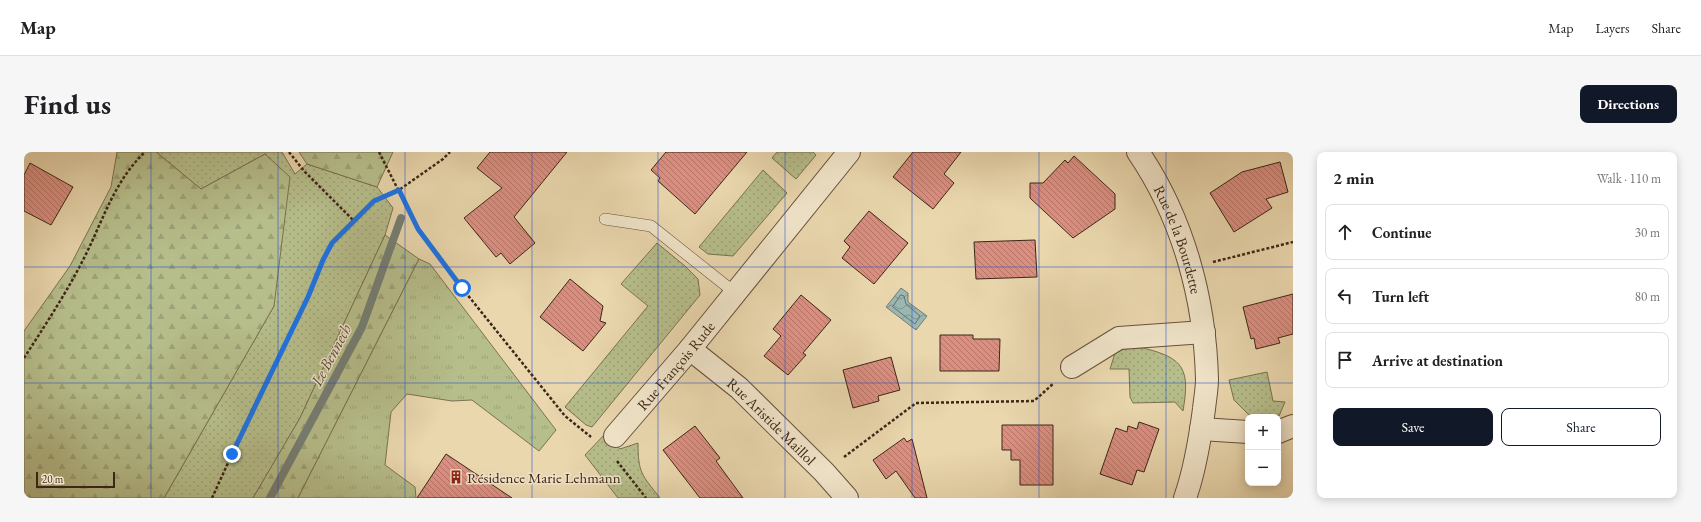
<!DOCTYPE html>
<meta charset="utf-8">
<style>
:root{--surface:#fff;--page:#f6f6f6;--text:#202124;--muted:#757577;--line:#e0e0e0;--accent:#111827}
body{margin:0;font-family:"EB Garamond",serif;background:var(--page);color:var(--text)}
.controls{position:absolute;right:12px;bottom:12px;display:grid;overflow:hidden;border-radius:8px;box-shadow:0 2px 10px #0003}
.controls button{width:36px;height:36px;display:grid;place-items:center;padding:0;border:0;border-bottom:1px solid var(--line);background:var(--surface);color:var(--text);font:20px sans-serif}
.scale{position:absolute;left:12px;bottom:10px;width:79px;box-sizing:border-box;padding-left:4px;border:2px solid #3d2617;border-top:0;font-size:11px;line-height:14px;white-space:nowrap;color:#3d2617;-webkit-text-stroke:3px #f1e5ca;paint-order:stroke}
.stop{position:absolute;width:12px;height:12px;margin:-9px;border:3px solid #1a73e8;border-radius:50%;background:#fff}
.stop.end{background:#1a73e8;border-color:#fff;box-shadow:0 1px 4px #0008}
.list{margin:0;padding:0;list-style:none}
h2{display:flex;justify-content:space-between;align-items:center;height:52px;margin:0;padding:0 16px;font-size:17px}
h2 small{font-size:13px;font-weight:400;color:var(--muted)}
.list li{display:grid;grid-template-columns:26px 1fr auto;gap:12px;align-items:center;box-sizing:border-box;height:56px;margin:0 8px 8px;padding:0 8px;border:1px solid var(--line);border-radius:8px}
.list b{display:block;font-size:15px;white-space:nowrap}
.list em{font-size:13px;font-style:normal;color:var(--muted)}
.actions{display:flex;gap:8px;padding:12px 16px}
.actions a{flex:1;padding:9px 0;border:1px solid var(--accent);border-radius:8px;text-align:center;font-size:14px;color:var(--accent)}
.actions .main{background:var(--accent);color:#fff}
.icon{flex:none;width:22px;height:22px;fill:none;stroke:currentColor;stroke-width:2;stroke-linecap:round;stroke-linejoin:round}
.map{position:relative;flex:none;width:1269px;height:346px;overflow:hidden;border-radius:8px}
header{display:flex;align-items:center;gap:24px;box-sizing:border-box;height:56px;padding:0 20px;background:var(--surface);border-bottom:1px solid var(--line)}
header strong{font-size:19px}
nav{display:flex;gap:22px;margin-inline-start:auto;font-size:14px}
.intro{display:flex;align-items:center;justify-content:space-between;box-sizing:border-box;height:96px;padding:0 24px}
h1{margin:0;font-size:28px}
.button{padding:10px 18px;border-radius:8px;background:var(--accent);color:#fff;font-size:14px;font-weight:700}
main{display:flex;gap:24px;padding:0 24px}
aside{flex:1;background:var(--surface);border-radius:8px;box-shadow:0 2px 10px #0003}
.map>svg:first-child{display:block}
.grass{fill:url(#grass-dots);stroke:#7a7251}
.forest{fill:url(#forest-firs);stroke:#7a7251}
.park{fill:url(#park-tufts);stroke:#7a7251}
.water{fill:url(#water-waves);stroke:#757e75}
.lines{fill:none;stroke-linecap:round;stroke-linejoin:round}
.shore{stroke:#6c6f65;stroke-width:1}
.stream{stroke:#757e75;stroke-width:8}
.building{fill:url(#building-back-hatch);stroke:#3d2617}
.lane-casing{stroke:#68523d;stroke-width:12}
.street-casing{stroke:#68523d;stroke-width:24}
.path{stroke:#3d2617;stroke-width:2.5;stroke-dasharray:3 2;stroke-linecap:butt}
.lane{stroke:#f1e5ca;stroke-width:11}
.street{stroke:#f1e5ca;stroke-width:22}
.route{stroke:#1a73e8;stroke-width:5}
.grid{fill:none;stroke:#1d4ed8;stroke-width:1;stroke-opacity:0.55}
.labels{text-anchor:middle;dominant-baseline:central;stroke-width:3;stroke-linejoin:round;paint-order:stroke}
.street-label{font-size:15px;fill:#3d2617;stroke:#f1e5ca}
.poi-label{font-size:15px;fill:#3d2617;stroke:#f1e5ca;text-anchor:start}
.water-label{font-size:16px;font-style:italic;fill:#544a3e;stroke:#f1e5ca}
</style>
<header>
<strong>Map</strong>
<nav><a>Map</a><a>Layers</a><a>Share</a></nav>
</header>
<div class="intro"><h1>Find us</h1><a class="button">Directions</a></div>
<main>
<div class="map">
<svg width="1269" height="346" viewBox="0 0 1269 346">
<defs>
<pattern id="grass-dots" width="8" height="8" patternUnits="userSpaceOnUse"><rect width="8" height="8" fill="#b6be8b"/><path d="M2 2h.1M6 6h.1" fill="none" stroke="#9da377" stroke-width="1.8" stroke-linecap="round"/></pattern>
<pattern id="forest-firs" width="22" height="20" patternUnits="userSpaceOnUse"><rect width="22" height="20" fill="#b6be8b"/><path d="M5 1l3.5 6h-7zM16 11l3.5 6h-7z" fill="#9da377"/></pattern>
<pattern id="park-tufts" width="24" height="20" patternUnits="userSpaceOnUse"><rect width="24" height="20" fill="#b6be8b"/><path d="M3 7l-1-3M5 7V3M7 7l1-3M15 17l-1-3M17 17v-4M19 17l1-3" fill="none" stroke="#9da377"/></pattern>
<pattern id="water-waves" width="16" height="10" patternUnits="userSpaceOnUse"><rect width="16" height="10" fill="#9ab8b3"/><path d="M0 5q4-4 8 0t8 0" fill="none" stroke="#7f9591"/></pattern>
<pattern id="building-back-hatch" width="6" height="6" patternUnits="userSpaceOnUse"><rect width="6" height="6" fill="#dc8f81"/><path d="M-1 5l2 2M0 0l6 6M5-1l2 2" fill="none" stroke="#b47569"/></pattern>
</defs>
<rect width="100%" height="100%" fill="#ead7ae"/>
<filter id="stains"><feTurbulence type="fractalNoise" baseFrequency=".005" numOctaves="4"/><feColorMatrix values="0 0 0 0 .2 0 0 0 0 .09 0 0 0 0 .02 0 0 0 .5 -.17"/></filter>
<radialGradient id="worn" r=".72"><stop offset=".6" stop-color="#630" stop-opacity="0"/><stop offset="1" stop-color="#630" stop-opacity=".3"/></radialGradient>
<!-- grass -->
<path class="grass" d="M132,0H258L271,22L283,12L353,35L369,56L361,83L276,266L229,346H140L250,154L241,2L177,37Z
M753,0H789L792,3L772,27L748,6Z
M739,18L763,41L709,104L684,102L675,95Z
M633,91L661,114L674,127L676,143L568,275L562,273L541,255L624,154L597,132Z
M1119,196C1161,206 1166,218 1159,259L1151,250L1109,251L1106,245L1105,217H1086L1091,201L1100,197Z
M1243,220L1249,249L1261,250L1255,264L1231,265L1224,262L1210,248L1205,228Z
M582,281L596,297L614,291C614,321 618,323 636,346H594L561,303Z"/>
<!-- forest -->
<path class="forest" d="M93,0H132L177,37L241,2L266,25L250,154L140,346H0V179L46,114L87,35Z
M275,0H369L353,35L283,12Z
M361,83L395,107L274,346H229L276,266Z"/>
<!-- park -->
<path class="park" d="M395,107L406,112L532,278L515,299L448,248L428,249L383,242L367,260L361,313L391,335L392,346H274Z"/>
<!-- water -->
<path class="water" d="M877,136L884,141V150L903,164L892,178L862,155Z"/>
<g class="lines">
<!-- shore -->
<path class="shore" d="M877,143L880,144L882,152L896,164L891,172L869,155Z"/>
<!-- stream -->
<path class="stream" d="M246,346L338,175L377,66"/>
</g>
<!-- building -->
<path class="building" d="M466,0H543L490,65L511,91L486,112L477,101L472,105L440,66L478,36L453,16Z
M642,0H723L671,62L634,29L636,26L627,18Z
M889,0H937L920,22L930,31L909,57L869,25Z
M1050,4L1091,42V57L1049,86L1006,46V31H1019L1041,8L1044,11Z
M1256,10L1264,40L1242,47L1248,56L1210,80L1186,41L1218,20Z
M6,11L49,35L27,73L0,59V23Z
M845,59L884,91L850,132L818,106L826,95L820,89Z
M1011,88L1013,125L952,127L950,90Z
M546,127L579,154L576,169L582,171L559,199L516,165Z
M1269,142V182L1254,186L1256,191L1232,197L1230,186L1227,187L1219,155Z
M777,143L807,168L779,201L782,203L764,223L740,204L757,184L749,177Z
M916,183H949V187H976L975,219H916Z
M867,205L876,238L854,244L855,249L829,256L819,218Z
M1115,270L1135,277L1120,320L1113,318L1108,333L1076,322L1092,276L1103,280L1104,274L1113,277Z
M978,273H1029V333H996V308H987V298H978Z
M671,274L696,306L692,309L719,346H676L639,298Z
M880,286L883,290L888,287L903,346H891L872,319L862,327L849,308Z
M422,302L488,346H393Z"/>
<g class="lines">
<!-- lane casing -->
<g class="lane-casing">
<path id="lane" d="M581,67L627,74L710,140"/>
</g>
<!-- street casing -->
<g class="street-casing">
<g id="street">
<path id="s1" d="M1114,0C1159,66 1181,147 1183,227C1183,237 1181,247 1180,257C1176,287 1171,318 1161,346"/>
<path id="s2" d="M666,197L715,236L800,320L823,346"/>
<path d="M1048,215L1095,186L1180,180"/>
<path d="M1177,277L1224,280"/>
<path d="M1254,280L1269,274"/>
<path id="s3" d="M591,284L666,197L825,0"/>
</g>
</g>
<!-- path -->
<path class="path" d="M265,0L280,19L331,70
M355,0L394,77L438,136L541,264L567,285
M1189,110L1269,90
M0,206C20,175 41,143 58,110C78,72 89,30 121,0
M820,305L892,251L1010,249L1030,231
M593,309L622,346
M188,346L230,254L284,145L299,108L308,91L350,49L375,38L419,7L426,0"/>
<!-- lane -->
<use href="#lane" class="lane"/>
<!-- street -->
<use href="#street" class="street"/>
</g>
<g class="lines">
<!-- route -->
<path class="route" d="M208,302L284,145L299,108L308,91L350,49L375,38L394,77L438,136"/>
</g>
<!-- grid -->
<path class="grid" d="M127,0V346M254,0V346M381,0V346M508,0V346M634,0V346M761,0V346M888,0V346M1015,0V346M1142,0V346M0,115H1269M0,231H1269"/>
<!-- icons -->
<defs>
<g id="building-bare" transform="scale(1.08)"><path d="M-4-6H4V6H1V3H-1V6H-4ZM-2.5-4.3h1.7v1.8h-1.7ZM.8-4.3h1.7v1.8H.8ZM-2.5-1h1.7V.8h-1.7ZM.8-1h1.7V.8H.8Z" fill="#8f2418" stroke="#f1e5ca" stroke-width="2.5" paint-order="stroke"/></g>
</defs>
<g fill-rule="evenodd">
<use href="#building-bare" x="432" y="325"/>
</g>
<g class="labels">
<!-- street labels -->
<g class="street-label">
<text stroke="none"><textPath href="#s1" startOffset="97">Rue de la Bourdette</textPath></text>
<text stroke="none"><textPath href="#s3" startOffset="93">Rue François Rude</textPath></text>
<text stroke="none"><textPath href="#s2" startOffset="109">Rue Aristide Maillol</textPath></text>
</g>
<!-- poi labels -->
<g class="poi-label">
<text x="443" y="325">Résidence Marie Lehmann</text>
</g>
<!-- water labels -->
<g class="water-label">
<text transform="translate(307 203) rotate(-62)">Le Bennech</text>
</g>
</g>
<rect width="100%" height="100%" filter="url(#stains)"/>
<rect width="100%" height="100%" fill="url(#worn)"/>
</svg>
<div class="controls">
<button>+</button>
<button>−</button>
</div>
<div class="scale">20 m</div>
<div class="stop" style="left:438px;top:136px"></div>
<div class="stop end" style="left:208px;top:302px"></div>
</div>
<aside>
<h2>2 min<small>Walk · 110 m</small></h2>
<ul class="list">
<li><svg class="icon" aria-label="ahead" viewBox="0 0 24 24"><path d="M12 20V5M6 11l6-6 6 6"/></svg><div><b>Continue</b></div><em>30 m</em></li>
<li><svg class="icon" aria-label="left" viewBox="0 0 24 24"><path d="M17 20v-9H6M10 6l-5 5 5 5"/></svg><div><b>Turn left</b></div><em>80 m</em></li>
<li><svg class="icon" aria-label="arrive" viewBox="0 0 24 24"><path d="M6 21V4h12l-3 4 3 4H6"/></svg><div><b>Arrive at destination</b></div></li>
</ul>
<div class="actions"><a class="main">Save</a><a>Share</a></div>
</aside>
</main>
